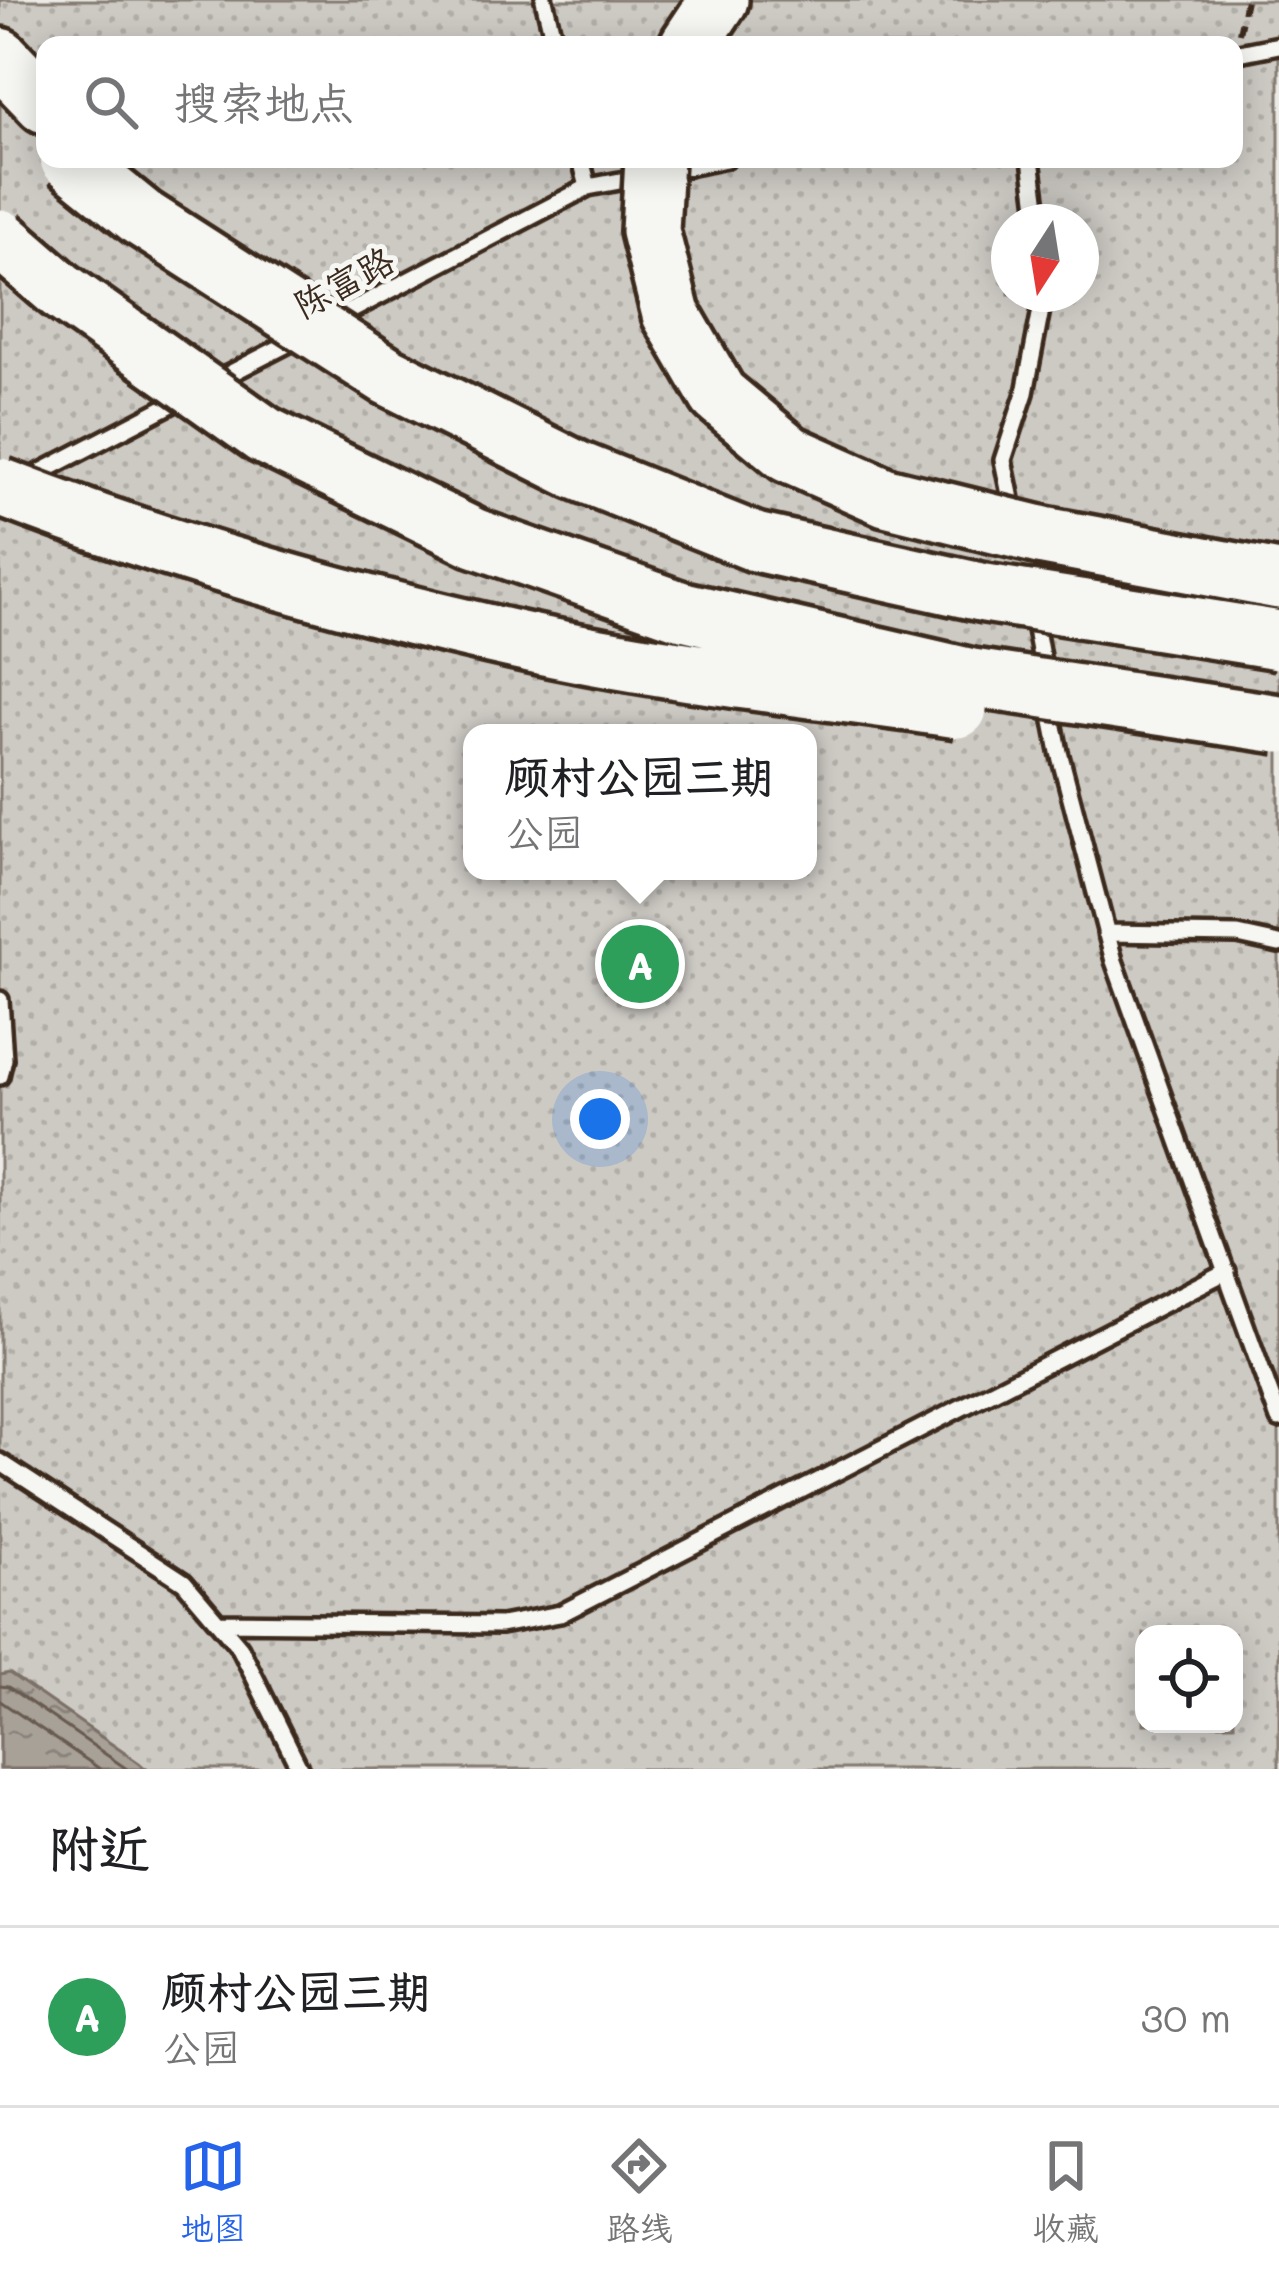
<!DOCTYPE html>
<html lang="zh">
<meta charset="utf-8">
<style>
:root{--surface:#fff;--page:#f2f2f2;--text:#202124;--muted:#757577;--line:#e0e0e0;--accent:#2563eb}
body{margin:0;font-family:Mali,"LXGW WenKai TC",sans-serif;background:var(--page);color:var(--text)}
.controls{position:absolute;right:36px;bottom:36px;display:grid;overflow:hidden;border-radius:24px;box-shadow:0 6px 30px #0003}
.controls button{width:108px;height:108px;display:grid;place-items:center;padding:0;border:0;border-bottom:3px solid var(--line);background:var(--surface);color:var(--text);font:60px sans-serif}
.compass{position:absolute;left:991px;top:204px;width:108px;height:108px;border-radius:50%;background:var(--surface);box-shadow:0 6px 30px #0003;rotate:192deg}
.you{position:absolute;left:600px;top:1119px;width:42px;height:42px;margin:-30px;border:9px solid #fff;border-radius:50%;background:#1a73e8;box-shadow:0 0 0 18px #1a73e833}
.badge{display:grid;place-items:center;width:78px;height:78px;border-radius:50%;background:var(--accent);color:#fff;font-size:39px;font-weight:700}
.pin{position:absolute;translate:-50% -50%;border:6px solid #fff;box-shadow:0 3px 12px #0006}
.popup{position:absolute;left:463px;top:724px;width:354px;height:156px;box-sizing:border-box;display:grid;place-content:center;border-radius:24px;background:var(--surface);filter:drop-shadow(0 3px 9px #0005);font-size:39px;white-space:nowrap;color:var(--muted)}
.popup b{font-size:45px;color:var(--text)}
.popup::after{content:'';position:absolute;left:50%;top:100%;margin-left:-24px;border:24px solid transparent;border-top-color:var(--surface)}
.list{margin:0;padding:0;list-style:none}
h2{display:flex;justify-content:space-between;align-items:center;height:156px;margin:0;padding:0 48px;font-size:51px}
h2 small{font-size:39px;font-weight:400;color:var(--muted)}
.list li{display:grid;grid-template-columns:78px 1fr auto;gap:36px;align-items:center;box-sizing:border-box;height:180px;padding:0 48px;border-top:3px solid var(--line)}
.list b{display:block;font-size:45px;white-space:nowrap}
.list p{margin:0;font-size:39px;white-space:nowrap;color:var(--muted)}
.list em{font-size:39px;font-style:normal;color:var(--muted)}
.icon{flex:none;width:66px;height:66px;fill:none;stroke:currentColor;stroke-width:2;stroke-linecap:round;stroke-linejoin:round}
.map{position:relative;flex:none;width:1279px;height:1769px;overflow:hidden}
.search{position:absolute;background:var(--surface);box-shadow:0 6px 30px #0003;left:36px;right:36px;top:36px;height:132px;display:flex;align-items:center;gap:30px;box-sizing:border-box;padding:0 42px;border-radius:24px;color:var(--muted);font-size:45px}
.sheet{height:336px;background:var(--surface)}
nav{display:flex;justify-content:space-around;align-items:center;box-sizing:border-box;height:168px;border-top:3px solid var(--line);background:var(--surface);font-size:33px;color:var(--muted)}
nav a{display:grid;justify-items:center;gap:6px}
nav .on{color:var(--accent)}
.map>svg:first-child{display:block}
.park{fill:url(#park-dots);stroke:#847a71;stroke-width:3;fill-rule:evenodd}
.water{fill:url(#water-ripples);stroke:#7c7167;stroke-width:3}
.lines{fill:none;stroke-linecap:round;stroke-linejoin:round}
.shore{stroke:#675a4f;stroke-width:3}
.service-casing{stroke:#3b2a1e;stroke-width:24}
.motorway-casing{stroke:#3b2a1e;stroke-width:66}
.path{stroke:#3b2a1e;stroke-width:6;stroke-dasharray:12 9;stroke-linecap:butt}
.service{stroke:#f6f6f2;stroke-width:15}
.motorway{stroke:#f6f6f2;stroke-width:57}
.motorway-bridge-casing{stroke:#3b2a1e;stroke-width:66;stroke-linecap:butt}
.motorway-bridge{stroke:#f6f6f2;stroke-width:57}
.labels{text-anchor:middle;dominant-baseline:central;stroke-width:10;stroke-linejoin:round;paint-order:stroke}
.street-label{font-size:36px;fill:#3b2a1e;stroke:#f6f6f2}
</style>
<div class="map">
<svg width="1279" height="1769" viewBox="0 0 1279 1769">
<defs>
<pattern id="park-dots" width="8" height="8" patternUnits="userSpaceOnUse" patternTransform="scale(3)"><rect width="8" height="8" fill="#cdcac4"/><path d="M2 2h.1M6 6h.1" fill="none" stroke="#b1aea8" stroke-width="1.8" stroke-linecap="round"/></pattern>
<pattern id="water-ripples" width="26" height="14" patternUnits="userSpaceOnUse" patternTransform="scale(3)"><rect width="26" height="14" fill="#a8a198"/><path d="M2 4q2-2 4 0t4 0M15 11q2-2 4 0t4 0" fill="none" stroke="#8a837b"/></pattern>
</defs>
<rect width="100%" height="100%" fill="#ebeae5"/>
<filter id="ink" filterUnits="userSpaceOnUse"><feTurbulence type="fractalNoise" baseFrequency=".00833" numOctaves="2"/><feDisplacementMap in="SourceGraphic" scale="24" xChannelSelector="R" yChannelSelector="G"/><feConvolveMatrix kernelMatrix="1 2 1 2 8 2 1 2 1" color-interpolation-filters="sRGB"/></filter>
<g filter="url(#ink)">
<!-- park -->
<path class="park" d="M0,0H1279V1769H0ZM45,45H1234V159H45ZM1009,222H1081V294H1009ZM472,733H808V871H472ZM1144,1634H1234V1724H1144Z"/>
<!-- water -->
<path class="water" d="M9,1673L139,1763L146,1769H0V1675Z"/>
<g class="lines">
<!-- shore -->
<path class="shore" d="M0,1686L8,1687L127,1769
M0,1701L100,1769"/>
<!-- service casing -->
<g class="service-casing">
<path id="service" d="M544,0L555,45
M1234,54L1279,45
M581,159L588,187
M1031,159L1039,222
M664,172L726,159
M327,323L588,187L641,177
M210,384L301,337
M24,481L189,395
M1015,519L1003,460L1025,393L1044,294
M1033,613L1045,678
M1049,701L1059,752L1114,961L1279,1419
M1106,933L1238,935L1279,944
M0,1000L4,1059L0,1076
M0,1462L184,1582L240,1648L300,1769
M218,1622L501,1625L560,1614L1227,1271"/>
</g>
<!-- motorway casing -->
<g class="motorway-casing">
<path id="motorway" d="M689,45L719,0
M0,57L45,104"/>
</g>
<!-- path -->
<path class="path" d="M1239,33L1246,0"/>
<!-- service -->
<use href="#service" class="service"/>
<!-- motorway -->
<use href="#motorway" class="motorway"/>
<!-- motorway-bridge casing -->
<g class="motorway-bridge-casing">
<path id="motorway-bridge" d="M69,159L142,218L388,376L576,470L755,542L985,593L1279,640
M654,159L650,231L671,314L718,395L789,454L886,497L1044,536L1279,580
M0,238L60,290L264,435L475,538L679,610L972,678L1279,724
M0,487C167,552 341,601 516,640C660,672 811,688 958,709"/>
</g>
<!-- motorway-bridge -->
<use href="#motorway-bridge" class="motorway-bridge"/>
</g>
</g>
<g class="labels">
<!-- street labels -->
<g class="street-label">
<text transform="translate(343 281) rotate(-28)">陈富路</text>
</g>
</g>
</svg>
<div class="controls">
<button><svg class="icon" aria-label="locate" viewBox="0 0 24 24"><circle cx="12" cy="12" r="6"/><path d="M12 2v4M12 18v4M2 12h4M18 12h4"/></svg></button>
</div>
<svg class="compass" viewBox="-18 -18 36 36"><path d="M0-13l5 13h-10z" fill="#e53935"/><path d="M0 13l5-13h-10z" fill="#757577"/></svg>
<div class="you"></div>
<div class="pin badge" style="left:640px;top:964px;background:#2e9e5b">A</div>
<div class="popup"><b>顾村公园三期</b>公园</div>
<div class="search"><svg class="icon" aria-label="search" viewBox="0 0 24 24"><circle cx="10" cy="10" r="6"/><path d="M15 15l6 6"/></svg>搜索地点</div>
</div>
<section class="sheet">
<h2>附近<small></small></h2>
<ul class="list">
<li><span class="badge" style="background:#2e9e5b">A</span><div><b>顾村公园三期</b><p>公园</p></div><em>30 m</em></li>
</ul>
</section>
<nav>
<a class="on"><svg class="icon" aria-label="map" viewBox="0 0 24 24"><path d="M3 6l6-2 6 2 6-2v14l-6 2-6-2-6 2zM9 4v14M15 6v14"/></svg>地图</a>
<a><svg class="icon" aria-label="directions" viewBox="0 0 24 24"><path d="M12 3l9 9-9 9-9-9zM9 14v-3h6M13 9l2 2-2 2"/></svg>路线</a>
<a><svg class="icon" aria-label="saved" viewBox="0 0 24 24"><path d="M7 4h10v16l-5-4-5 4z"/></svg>收藏</a>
</nav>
